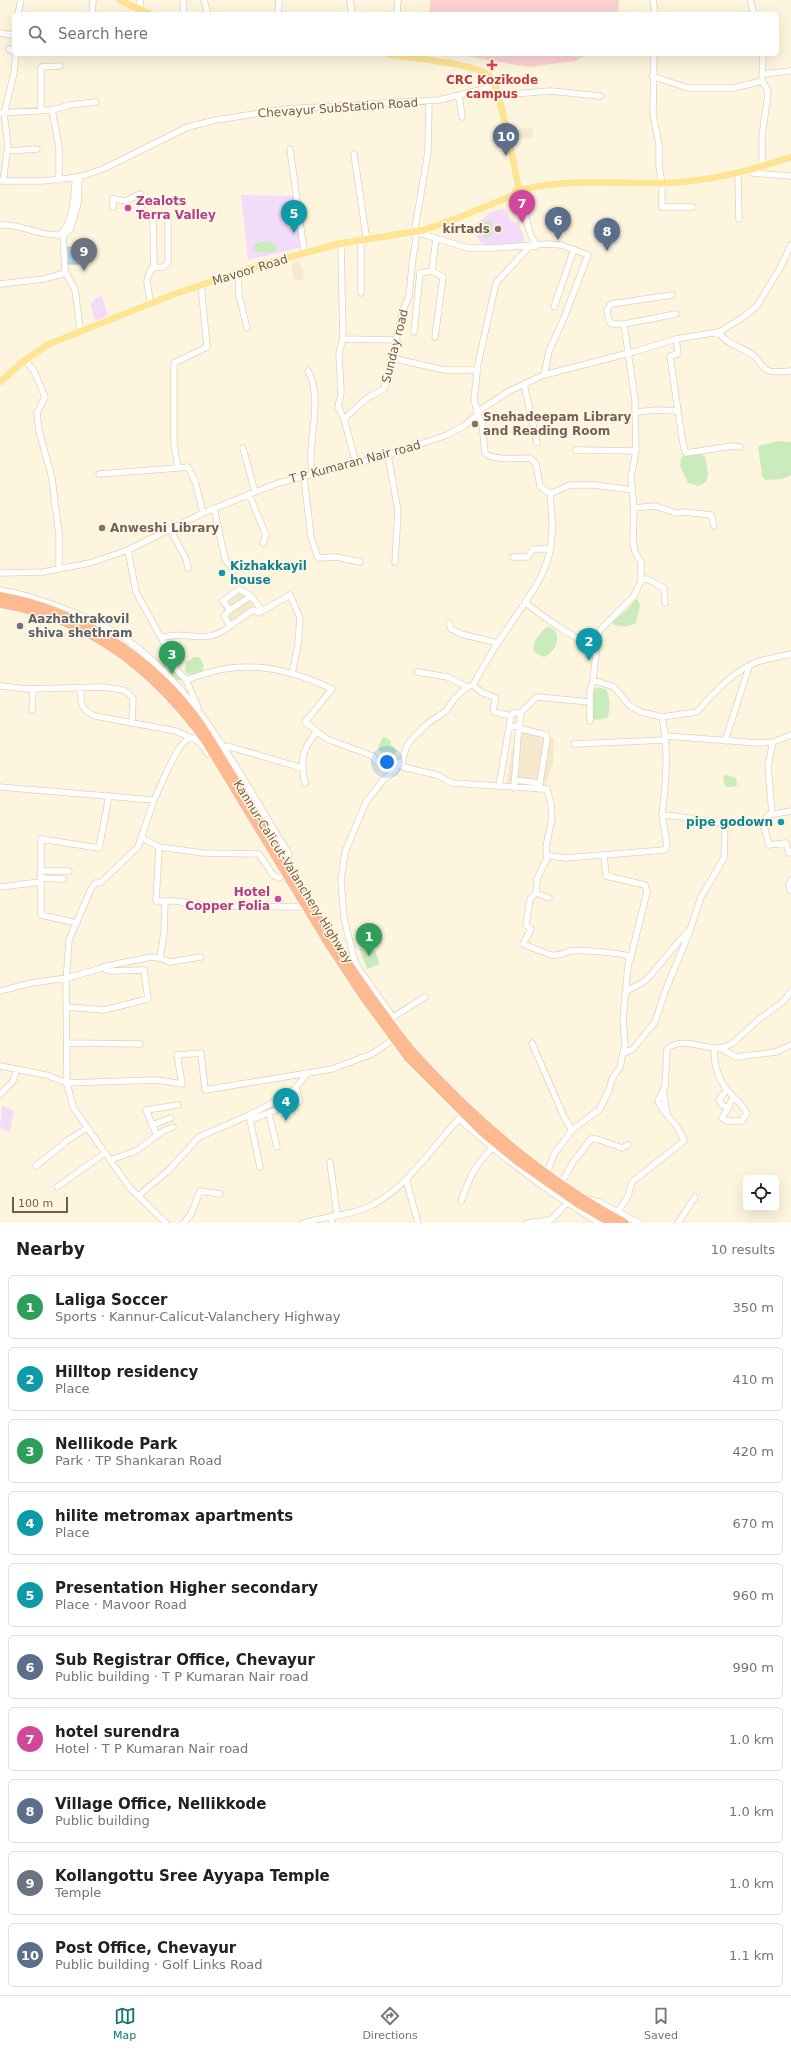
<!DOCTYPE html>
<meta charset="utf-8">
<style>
:root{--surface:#fff;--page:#f2f2f2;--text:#202124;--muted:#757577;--line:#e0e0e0;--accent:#0f766e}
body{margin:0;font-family:"DejaVu Sans",sans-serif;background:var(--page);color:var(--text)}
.controls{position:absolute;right:12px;bottom:12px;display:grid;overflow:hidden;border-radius:6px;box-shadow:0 4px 16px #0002}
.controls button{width:36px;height:36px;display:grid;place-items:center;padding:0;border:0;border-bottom:1px solid var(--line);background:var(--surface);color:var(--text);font:20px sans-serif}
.scale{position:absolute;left:12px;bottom:10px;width:56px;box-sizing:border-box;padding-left:4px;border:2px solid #755c45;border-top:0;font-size:11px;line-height:14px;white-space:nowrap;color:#755c45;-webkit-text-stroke:3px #fff8e6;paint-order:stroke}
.you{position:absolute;left:387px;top:762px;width:14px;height:14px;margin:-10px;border:3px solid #fff;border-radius:50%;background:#1a73e8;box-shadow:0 0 0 6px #1a73e833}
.badge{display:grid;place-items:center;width:26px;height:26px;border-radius:50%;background:var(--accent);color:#fff;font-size:13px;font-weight:700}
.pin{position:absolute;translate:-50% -33px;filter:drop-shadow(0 1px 2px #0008)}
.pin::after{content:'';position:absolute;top:21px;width:14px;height:12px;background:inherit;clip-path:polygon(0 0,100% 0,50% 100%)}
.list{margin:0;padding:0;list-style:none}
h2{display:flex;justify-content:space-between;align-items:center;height:52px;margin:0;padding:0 16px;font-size:17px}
h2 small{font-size:13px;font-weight:400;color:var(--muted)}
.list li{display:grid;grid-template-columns:26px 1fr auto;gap:12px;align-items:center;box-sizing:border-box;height:64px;margin:0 8px 8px;padding:0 8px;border:1px solid var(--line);border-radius:6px}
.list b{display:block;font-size:15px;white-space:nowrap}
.list p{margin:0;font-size:13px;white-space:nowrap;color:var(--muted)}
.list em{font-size:13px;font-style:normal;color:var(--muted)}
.icon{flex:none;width:22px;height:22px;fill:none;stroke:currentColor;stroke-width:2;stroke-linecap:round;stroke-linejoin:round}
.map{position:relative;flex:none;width:791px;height:1223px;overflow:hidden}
.search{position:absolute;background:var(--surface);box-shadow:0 4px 16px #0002;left:12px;right:12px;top:12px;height:44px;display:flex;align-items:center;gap:10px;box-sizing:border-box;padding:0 14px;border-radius:6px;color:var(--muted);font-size:15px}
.sheet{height:772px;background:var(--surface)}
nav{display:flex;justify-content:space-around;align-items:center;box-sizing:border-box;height:56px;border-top:1px solid var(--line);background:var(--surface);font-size:11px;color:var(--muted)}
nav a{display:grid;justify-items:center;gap:2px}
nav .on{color:var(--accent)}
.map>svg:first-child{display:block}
.residential{fill:#f6e8cc}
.education{fill:#f2dcfa}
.medical{fill:#fcd1d1}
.green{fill:#caecbd}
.water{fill:#b2dae8;stroke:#98c8db}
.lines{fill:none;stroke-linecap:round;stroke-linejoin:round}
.minor-casing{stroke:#e2d2ba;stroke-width:7}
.major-casing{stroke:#fff;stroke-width:8}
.highway-casing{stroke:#fff;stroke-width:10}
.minor{stroke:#fff;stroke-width:5.5}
.major{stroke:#ffe494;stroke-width:7}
.highway{stroke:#fdb990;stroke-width:8}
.health-dot{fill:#e0444e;stroke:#fff8e6;stroke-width:1.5}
.hotel-dot{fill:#d1479c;stroke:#fff8e6;stroke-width:1.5}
.education-dot{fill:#8d6e63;stroke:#fff8e6;stroke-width:1.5}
.culture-dot{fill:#0f9aa8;stroke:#fff8e6;stroke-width:1.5}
.worship-dot{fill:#6b7280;stroke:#fff8e6;stroke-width:1.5}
.labels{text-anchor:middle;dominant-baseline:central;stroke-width:3;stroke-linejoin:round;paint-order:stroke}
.health-label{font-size:12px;font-weight:bold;fill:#be3a42;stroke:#fff8e6}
.street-label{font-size:12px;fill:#755c45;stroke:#fff8e6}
.hotel-label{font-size:12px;font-weight:bold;fill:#b23c85;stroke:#fff8e6;text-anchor:start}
.education-label{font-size:12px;font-weight:bold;fill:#785e54;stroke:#fff8e6;text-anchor:start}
.culture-label{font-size:12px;font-weight:bold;fill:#0d838f;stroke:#fff8e6;text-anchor:start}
.worship-label{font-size:12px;font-weight:bold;fill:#5b616d;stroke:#fff8e6;text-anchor:start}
</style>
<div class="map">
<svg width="791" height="1223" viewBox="0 0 791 1223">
<rect width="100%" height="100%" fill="#fef5de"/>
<!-- residential -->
<path class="residential" d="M532,128L533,138L517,139V129Z
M299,261L301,268L305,272L303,274L304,279L295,281L291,265Z
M246,588L259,610L233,626L220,603Z
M518,731L554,738L553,763L545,787L507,784L511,753Z"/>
<!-- education -->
<path class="education" d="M241,195L299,196L307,246L248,260Z
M502,209L506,210L511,221L518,223L524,236L523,244L490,246L481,243L478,239L476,233L478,223L490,212Z
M102,296L108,316L95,321L90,303L94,302V299Z
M2,1106L14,1110L10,1132L0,1128Z"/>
<!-- medical -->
<path class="medical" d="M431,0H619L618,14H429Z
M455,54H588L575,61L528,67Z"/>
<!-- green -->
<path class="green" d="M489,220L492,221V233L487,239L483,236L480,228L481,224Z
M268,241L276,245L277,249L274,252H255L254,245L260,242Z
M778,441L791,442V475L782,479L765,480L762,476L758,446Z
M697,450L705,457C706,468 714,482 698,486L688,483L680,466L681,458C686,453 690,452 697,450Z
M635,600H638L640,606L636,623C629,627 620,628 613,624V621L627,610Z
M548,627C565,631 556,653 544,657L534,652C531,645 540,630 548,627Z
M194,657H199L204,665L202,672L195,675L187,674L185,670L186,662Z
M169,663L183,680L170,681L160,666Z
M598,687L606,689C610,696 611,711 607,718L595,720L592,717V690Z
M385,737L391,741L390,744L396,750L395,754H383L378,749L382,738Z
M727,775L736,778L737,786L727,787L724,784L723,776Z
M373,945L380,964L367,969L359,949Z"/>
<!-- water -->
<path class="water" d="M65,247L80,248L81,264H64Z"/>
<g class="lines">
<!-- minor casing -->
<g class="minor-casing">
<path id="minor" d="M140,0L141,9
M183,0L184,14
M204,0L208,14
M350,0L352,14
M653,0L655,14
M750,0L754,14
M18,14L21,0
M92,14L93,0
M278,14L279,0
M397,14L398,0
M0,33L11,35L14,32
M9,49L13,51L14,48
M654,54L653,115L659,144V166L662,183
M762,74L791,71
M652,76L688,88H734L762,81
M498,95L551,91L600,96
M459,96L462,117
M52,110L59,147V180
M41,111V67L60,66
M0,113L52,110L70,105L96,102
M290,149L304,251
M7,151L37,149
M354,154L366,235
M762,166V136L768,94L767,89L762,81L763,54
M752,173L791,176
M79,177L78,203L70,230L63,235L65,271L75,290L80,328
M738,178L739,219
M0,181H43L79,177L103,169L188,127L216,120L286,109L439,100L496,86
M3,181L8,146L4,114L14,73L16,54
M662,187V207H693
M113,207V199L126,201L140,194L142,214L153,215L154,265L148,276L147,282L150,301
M0,225C23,224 38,236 60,235C75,221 73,196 76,177
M415,228L428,152L429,101
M361,239V293
M341,244L343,339L397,340
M152,268L163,267L168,263V220
M238,272L239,295L247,328
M0,284L44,279L66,273
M201,285L207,347L174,363V444L178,468L188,467L195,481L203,513
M672,295L611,304L607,310L609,321L612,324H624L635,400L636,451L631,478L634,508L633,541L635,552L641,562V581L634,596L600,630L595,645L596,653L593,680L614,687L630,706L641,712L662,717C669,749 666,782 662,815C697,817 728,828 763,822L769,815L791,811
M554,307L574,249
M624,324L676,314
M414,332L420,273L432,271
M719,332C726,345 742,346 754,356C760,361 761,368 769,371C775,373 785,371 791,371
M435,337L443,277L432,271L436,238
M343,339L339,353L341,393L338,407L344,419
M676,339L678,354L670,356L678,411
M396,359L444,370H478
M25,360L34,371L45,397L37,413L39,431L52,478L55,504L59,533V569
M308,371C321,394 312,427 311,453C310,460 312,468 312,475
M524,384L537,443
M635,412L657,410L678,411C680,421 682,446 686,453L733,446L740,447
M243,448L255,492
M576,450L636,451
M388,455L398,511L395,562
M356,463L344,419L367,398L384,389L403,310L409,296L413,257L416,240L415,232L468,248H494L547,244L561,245L588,255L564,318L549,351L544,375
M99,474L178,468
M304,477L311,537L318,558L336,557L360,562
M249,494L266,535L263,543
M550,494L570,485H595L632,490
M214,508L225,559L233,570
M634,508L655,506L676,513L684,512L711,515L714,526
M170,529L186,559L188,568
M128,550L136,592L165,645L171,663L186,680L198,707
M513,557H528L533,549H550
M0,573L43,572L90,563L128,550L203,513L278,483L388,455L447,435L465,425L478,414L474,400L478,364L496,283L529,247L536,246L530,233L520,196
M641,580L647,579L664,588L665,603
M0,590C24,594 47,602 70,611C90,619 111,628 129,641C202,695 242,779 289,854L286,864
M526,603C539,614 580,643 595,645
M230,610L251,596
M262,611L259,613L253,610L230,626L224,616L230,610L223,601L239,589L251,596L262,611L290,595L300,618L298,644L292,674
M449,623L451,629L461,634L498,643
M161,638C189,629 205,647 230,626
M417,672L448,677L467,687L473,685C484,665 496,644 510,625C524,603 542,582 549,555C554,535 552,514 550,494L540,486L536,464L530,458C519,458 492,461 485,453L482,423L478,414L480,410L509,391L544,375L637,351L676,339L719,332L742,318L757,306L781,266L791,245
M186,680C198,676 211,671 224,669C260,662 300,674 332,689L305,722L327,739L373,756L376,761L395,771
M473,685L481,692L496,698L493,709L494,712L511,716L499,786
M0,686L27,689L104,687L123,690L128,693L133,699L132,723
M81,688C81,704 79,708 95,716L176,731L189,737
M32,710L33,689
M520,713L537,697L590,702
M662,717L697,712C712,694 735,670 757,662C768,658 780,657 791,654
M590,721V692L593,680
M510,727L519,726L521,713H513L511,716
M666,736L759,743L773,742L791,735
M725,741L749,667
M574,744L665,740
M224,748L227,746L302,768
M213,755L208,754C202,745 199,739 189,737L179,748L167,771L154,800L138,847L100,883H95L91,889L69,940L66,983L67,1083L157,1080L182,1084L177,1055L201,1053L205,1090L308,1073
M399,762L403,767L437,775L452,783L547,789L551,804L552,818L546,847L547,858L537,879L536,893L530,899L526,925L531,929L523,944C529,946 546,954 552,955C559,956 564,953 570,951C579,949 619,953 629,956L623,1019L625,1044L620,1067L612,1079L609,1090L600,1109L572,1130L554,1154L547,1173
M399,762L402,763L406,748L411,740L427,724L446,711L455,698L467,687
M515,780L540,783
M305,783C300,759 302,750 317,731
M0,787L154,800
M514,788L518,736L519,731L522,729L546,735L547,739L539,789
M772,814L768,766L773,742
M763,822L769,845L786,843L789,853L791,852
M142,838L159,847L203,853L259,854L273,875L279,878L285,874
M159,847L156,901H174L213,906L305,907
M546,855L565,858L665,850L667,845L662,815
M604,856L606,876L645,885L647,892L630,960
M40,871H69
M40,878L63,879
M791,880L789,885L791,891
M0,887L40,882
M536,893L549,898
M165,901L164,933L160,958L170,962L201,957
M77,923L41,915V839L99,848L109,796
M102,967L151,957L160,958
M0,991L31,983L67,978L102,968L110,971L144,970L148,999L104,1010L67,1007
M626,991L642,983L649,977L679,941L690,930L701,897L724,858L725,825
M393,1017L359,969L354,959L344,918L341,880L345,852L366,802L383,780L395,771L399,762
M390,1019L425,997
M67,1043L140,1044
M532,1043L564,1117L572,1130
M714,1048H720L732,1044L758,1020L784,1001L791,991
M720,1048L736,1057L776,1052L791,1045
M624,1053L633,1049L655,1022L666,989L690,931
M0,1066L46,1075L67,1083L73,1107L96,1140L130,1188L166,1223
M663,1090L667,1114
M727,1090L719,1099L722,1105L728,1108L733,1097
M0,1095L13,1081L17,1069
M269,1114L277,1147
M152,1125L171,1118
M157,1136L146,1110L178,1105
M110,1160L136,1151L163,1131L173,1127
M330,1162L337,1214
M36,1166L68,1140L87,1128
M260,1167L250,1120L300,1101L296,1088
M406,1179L418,1223
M561,1183L574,1161L591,1139H597L622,1148L628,1145
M57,1187L105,1153
M138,1196L169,1170L199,1137L245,1117L290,1094L308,1073L332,1069L372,1054L394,1039
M587,1199L599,1202L639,1223
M461,1201C470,1178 474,1165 492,1149
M618,1212L628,1196L632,1182L684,1141C680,1125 664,1116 658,1101L665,1087L667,1049C680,1038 698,1046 714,1048C714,1063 718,1080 729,1092C735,1099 742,1104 747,1113L742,1121H727L722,1118L728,1108
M331,1216L332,1223
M184,1223L191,1214L200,1191L220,1194
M303,1223C325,1216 351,1216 372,1205C408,1187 431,1148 459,1119C503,1158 549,1194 600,1223
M527,1223L551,1220L566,1204
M678,1223L695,1197"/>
</g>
<!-- major casing -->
<g class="major-casing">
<path id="major" d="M119,0L150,14
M388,54C408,58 478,64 490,76C500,87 514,168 519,188
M515 192a4 4 0 1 1 8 0a4 4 0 1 1-8 0Z
M522,190C568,178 617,184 664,183C708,182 750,171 791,157
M0,382L25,360L49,344L172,295L257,266L338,244L424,230L455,219L516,194"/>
</g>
<!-- highway casing -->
<g class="highway-casing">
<path id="highway" d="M0,596C80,610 153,657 200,723C254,808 302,897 359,979C377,1004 395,1031 415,1054C476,1121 545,1180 625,1223
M0,604C89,619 151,668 204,739L327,942L364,998L408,1058L482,1132L517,1161L577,1203L611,1223"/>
</g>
<!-- minor -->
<use href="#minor" class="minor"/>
<!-- major -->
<use href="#major" class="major"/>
<!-- highway -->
<use href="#highway" class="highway"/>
</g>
<!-- markers -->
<path class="health-dot" d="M490 59h4v4h4v4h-4v4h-4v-4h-4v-4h4z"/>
<g class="hotel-dot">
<circle cx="128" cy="208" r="4"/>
<circle cx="278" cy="899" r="4"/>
</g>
<g class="education-dot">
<circle cx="498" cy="229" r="4"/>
<circle cx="475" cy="424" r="4"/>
<circle cx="102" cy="528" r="4"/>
</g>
<g class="culture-dot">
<circle cx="222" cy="573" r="4"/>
<circle cx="781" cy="822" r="4"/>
</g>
<circle class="worship-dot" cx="20" cy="626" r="4"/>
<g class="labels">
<!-- health labels -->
<g class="health-label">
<text x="492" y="80">CRC Kozikode<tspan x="492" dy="14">campus</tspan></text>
</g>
<!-- street labels -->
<g class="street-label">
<text transform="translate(338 108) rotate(-4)">Chevayur SubStation Road</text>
<text transform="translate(250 270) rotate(-17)">Mavoor Road</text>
<text transform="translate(395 346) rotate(-76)">Sunday road</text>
<text transform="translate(355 462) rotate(-15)">T P Kumaran Nair road</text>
<text transform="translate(293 872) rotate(58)">Kannur-Calicut-Valanchery Highway</text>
</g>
<!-- hotel labels -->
<g class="hotel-label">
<text x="136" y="201">Zealots<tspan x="136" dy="14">Terra Valley</tspan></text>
<text x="270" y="892" text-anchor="end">Hotel<tspan x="270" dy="14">Copper Folia</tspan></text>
</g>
<!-- education labels -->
<g class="education-label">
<text x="490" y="229" text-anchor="end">kirtads</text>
<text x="483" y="417">Snehadeepam Library<tspan x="483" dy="14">and Reading Room</tspan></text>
<text x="110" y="528">Anweshi Library</text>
</g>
<!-- culture labels -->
<g class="culture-label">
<text x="230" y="566">Kizhakkayil<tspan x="230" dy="14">house</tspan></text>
<text x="773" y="822" text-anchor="end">pipe godown</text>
</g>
<!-- worship labels -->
<g class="worship-label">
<text x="28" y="619">Aazhathrakovil<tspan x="28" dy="14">shiva shethram</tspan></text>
</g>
</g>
</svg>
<div class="controls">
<button><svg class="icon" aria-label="locate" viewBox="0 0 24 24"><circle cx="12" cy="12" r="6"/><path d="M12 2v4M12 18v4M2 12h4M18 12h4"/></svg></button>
</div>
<div class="scale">100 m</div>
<div class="you"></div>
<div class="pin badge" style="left:369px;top:956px;background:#2e9e5b">1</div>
<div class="pin badge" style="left:589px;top:661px;background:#0f9aa8">2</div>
<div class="pin badge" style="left:172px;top:674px;background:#2e9e5b">3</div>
<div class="pin badge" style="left:286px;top:1121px;background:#0f9aa8">4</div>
<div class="pin badge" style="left:294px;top:233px;background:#0f9aa8">5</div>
<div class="pin badge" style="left:558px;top:240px;background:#5c6f8a">6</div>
<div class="pin badge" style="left:522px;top:223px;background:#d1479c">7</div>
<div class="pin badge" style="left:607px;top:251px;background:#5c6f8a">8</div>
<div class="pin badge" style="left:84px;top:271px;background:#6b7280">9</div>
<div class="pin badge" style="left:506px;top:156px;background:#5c6f8a">10</div>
<div class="search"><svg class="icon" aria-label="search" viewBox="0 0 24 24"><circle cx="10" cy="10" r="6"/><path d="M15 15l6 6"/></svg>Search here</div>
</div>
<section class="sheet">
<h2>Nearby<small>10 results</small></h2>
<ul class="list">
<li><span class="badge" style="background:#2e9e5b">1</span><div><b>Laliga Soccer</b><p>Sports · Kannur-Calicut-Valanchery Highway</p></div><em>350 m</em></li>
<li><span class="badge" style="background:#0f9aa8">2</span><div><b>Hilltop residency</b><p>Place</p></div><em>410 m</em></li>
<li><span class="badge" style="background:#2e9e5b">3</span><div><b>Nellikode Park</b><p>Park · TP Shankaran Road</p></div><em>420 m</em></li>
<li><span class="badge" style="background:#0f9aa8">4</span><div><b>hilite metromax apartments</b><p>Place</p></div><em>670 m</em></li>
<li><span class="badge" style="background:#0f9aa8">5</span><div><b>Presentation Higher secondary</b><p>Place · Mavoor Road</p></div><em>960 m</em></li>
<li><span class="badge" style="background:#5c6f8a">6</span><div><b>Sub Registrar Office, Chevayur</b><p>Public building · T P Kumaran Nair road</p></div><em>990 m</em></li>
<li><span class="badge" style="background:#d1479c">7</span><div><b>hotel surendra</b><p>Hotel · T P Kumaran Nair road</p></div><em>1.0 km</em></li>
<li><span class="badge" style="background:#5c6f8a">8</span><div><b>Village Office, Nellikkode</b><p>Public building</p></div><em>1.0 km</em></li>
<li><span class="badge" style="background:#6b7280">9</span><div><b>Kollangottu Sree Ayyapa Temple</b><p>Temple</p></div><em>1.0 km</em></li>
<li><span class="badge" style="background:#5c6f8a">10</span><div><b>Post Office, Chevayur</b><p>Public building · Golf Links Road</p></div><em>1.1 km</em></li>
</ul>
</section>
<nav>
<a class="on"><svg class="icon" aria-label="map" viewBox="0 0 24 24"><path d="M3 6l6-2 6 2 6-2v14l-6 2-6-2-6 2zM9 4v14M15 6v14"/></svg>Map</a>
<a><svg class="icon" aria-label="directions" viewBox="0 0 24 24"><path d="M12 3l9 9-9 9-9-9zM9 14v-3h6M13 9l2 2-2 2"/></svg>Directions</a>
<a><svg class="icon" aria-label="saved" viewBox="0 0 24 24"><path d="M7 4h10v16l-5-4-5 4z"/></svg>Saved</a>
</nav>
